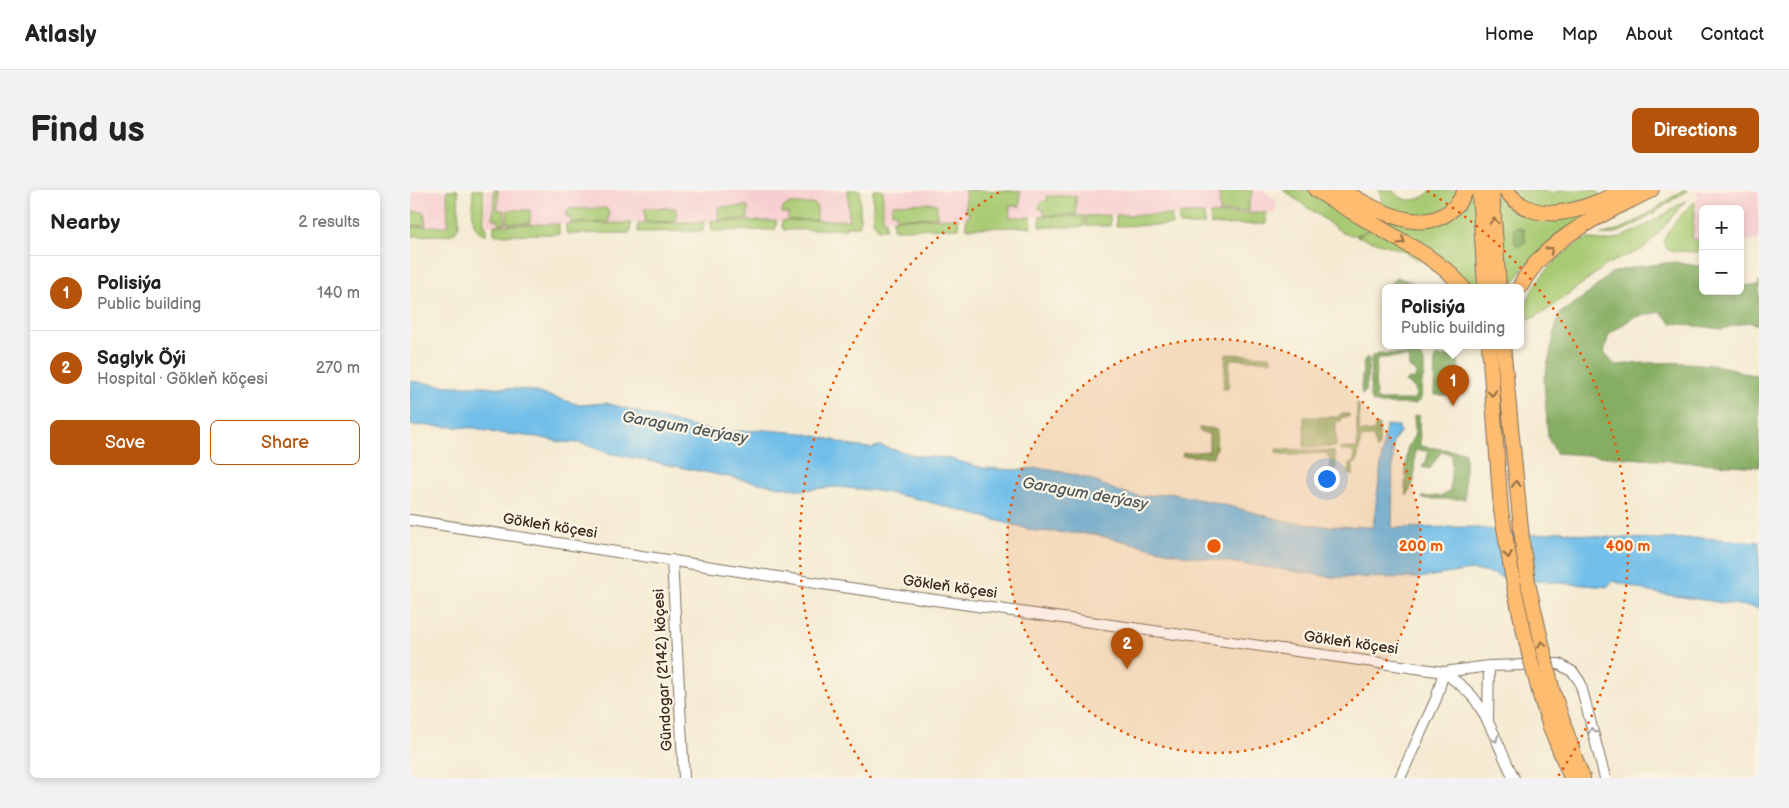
<!DOCTYPE html>
<meta charset="utf-8">
<style>
:root{--surface:#fff;--page:#f2f2f2;--text:#222;--muted:#767676;--line:#e0e0e0;--accent:#b45309}
body{margin:0;font-family:"Balsamiq Sans",sans-serif;background:var(--page);color:var(--text)}
.controls{position:absolute;right:15px;top:15px;display:grid;overflow:hidden;border-radius:8px;box-shadow:0 2px 8px #0003}
.controls button{width:45px;height:45px;display:grid;place-items:center;padding:0;border:0;border-bottom:1px solid var(--line);background:var(--surface);color:var(--text);font:25px sans-serif}
.you{position:absolute;left:916px;top:288px;width:18px;height:18px;margin:-12px;border:4px solid #fff;border-radius:50%;background:#1a73e8;box-shadow:0 0 0 8px #1a73e833}
.badge{display:grid;place-items:center;width:32px;height:32px;border-radius:50%;background:var(--accent);color:#fff;font-size:16px;font-weight:700}
.pin{position:absolute;translate:-50% -41px;filter:drop-shadow(0 1px 2px #0008)}
.pin::after{content:'';position:absolute;top:26px;width:18px;height:15px;background:inherit;clip-path:polygon(0 0,100% 0,50% 100%)}
.popup{position:absolute;left:972px;top:94px;width:142px;height:65px;box-sizing:border-box;display:grid;place-content:center;border-radius:8px;background:var(--surface);filter:drop-shadow(0 1px 4px #0005);font-size:16px;white-space:nowrap;color:var(--muted)}
.popup b{font-size:19px;color:var(--text)}
.popup::after{content:'';position:absolute;left:50%;top:100%;margin-left:-10px;border:10px solid transparent;border-top-color:var(--surface)}
.list{margin:0;padding:0;list-style:none}
h2{display:flex;justify-content:space-between;align-items:center;height:65px;margin:0;padding:0 20px;font-size:21px}
h2 small{font-size:16px;font-weight:400;color:var(--muted)}
.list li{display:grid;grid-template-columns:32px 1fr auto;gap:15px;align-items:center;box-sizing:border-box;height:75px;padding:0 20px;border-top:1px solid var(--line)}
.list b{display:block;font-size:19px;white-space:nowrap}
.list p{margin:0;font-size:16px;white-space:nowrap;color:var(--muted)}
.list em{font-size:16px;font-style:normal;color:var(--muted)}
.actions{display:flex;gap:10px;padding:15px 20px}
.actions a{flex:1;padding:11px 0;border:1px solid var(--accent);border-radius:8px;text-align:center;font-size:18px;color:var(--accent)}
.actions .main{background:var(--accent);color:#fff}
.map{position:relative;flex:none;width:1349px;height:588px;overflow:hidden;border-radius:8px}
header{display:flex;align-items:center;gap:30px;box-sizing:border-box;height:70px;padding:0 25px;background:var(--surface);border-bottom:1px solid var(--line)}
header strong{font-size:24px}
nav{display:flex;gap:28px;margin-inline-start:auto;font-size:18px}
.intro{display:flex;align-items:center;justify-content:space-between;box-sizing:border-box;height:120px;padding:0 30px}
h1{margin:0;font-size:35px}
.button{padding:12px 22px;border-radius:8px;background:var(--accent);color:#fff;font-size:18px;font-weight:700}
main{display:flex;gap:30px;padding:0 30px}
aside{flex:1;background:var(--surface);border-radius:8px;box-shadow:0 2px 8px #0003}
.map>svg:first-child{display:block}
.built{fill:#f7cfd0}
.green{fill:#a8ca72;stroke:#727a48}
.forest{fill:#86ae64;stroke:#606c41;fill-rule:evenodd}
.water{fill:#6fbee9;stroke:#557484}
.lines{fill:none;stroke-linecap:round;stroke-linejoin:round}
.minor-casing{stroke:#7c6e5d;stroke-width:12}
.major-casing{stroke:#7c6e5d;stroke-width:16}
.highway-casing{stroke:#7c6e5d;stroke-width:17}
.minor{stroke:#fff;stroke-width:10}
.major{stroke:#fdbc70;stroke-width:14}
.highway{stroke:#fdbc70;stroke-width:15}
.major-bridge-casing{stroke:#7c6e5d;stroke-width:16;stroke-linecap:butt}
.major-bridge{stroke:#fdbc70;stroke-width:14}
.oneway{stroke:#926c43}
.oneway2{stroke:#a79f9a}
.ring{fill:none;stroke:#e8590c;stroke-width:2.5;stroke-dasharray:2.5 5}
.labels{text-anchor:middle;dominant-baseline:central;stroke-width:4.5;stroke-linejoin:round;paint-order:stroke}
.street-label{font-size:15px;fill:#3b2a1e;stroke:#fcf5e5}
.water-label{font-size:16px;font-style:italic;fill:#4b565b;stroke:#fcf5e5}
.centre{fill:#e8590c;stroke:#fcf5e5;stroke-width:2.5}
.ring-label{font-size:15px;text-anchor:middle;font-weight:bold;fill:#e8590c;stroke:#fcf5e5;stroke-width:4.5;stroke-linejoin:round;paint-order:stroke}
</style>
<header>
<strong>Atlasly</strong>
<nav><a>Home</a><a>Map</a><a>About</a><a>Contact</a></nav>
</header>
<div class="intro"><h1>Find us</h1><a class="button">Directions</a></div>
<main>
<aside>
<h2>Nearby<small>2 results</small></h2>
<ul class="list">
<li><span class="badge">1</span><div><b>Polisiýa</b><p>Public building</p></div><em>140 m</em></li>
<li><span class="badge">2</span><div><b>Saglyk Öýi</b><p>Hospital · Gökleň köçesi</p></div><em>270 m</em></li>
</ul>
<div class="actions"><a class="main">Save</a><a>Share</a></div>
</aside>
<div class="map">
<svg width="1349" height="588" viewBox="0 0 1349 588">
<rect width="100%" height="100%" fill="#fcf5e5"/>
<filter id="ink" filterUnits="userSpaceOnUse"><feTurbulence type="fractalNoise" baseFrequency=".02" numOctaves="2"/><feDisplacementMap in="SourceGraphic" scale="10" xChannelSelector="R" yChannelSelector="G"/><feConvolveMatrix kernelMatrix="1 2 1 2 8 2 1 2 1" color-interpolation-filters="sRGB"/></filter>
<filter id="wash" filterUnits="userSpaceOnUse"><feTurbulence type="fractalNoise" baseFrequency=".0096" numOctaves="4" result="noise"/><feDisplacementMap in="SourceGraphic" scale="20" xChannelSelector="R" yChannelSelector="G"/><feGaussianBlur stdDeviation="1.12" result="paint"/><feColorMatrix in="noise" values="0 0 0 0 0 0 0 0 0 0 0 0 0 0 0 0 0 1.4 0 .05"/><feComposite in="paint" operator="in"/></filter>
<g filter="url(#wash)">
<rect width="100%" height="100%" fill="#f5ebd3"/>
<!-- built -->
<path class="built" d="M0,0H37L38,36L0,37Z
M75,0H438L439,30L76,35Z
M473,0H853L866,10V23L474,29Z
M1288,0H1349V51L1330,50V19H1293V50L1282,49Z"/>
<!-- green -->
<path class="green" d="M37,0H48L49,36L45,42L40,45L0,46V37L38,36Z
M63,0H73L74,36H76V45C58,41 63,15 63,0Z
M84,0H88V20H94L95,33H88V29H83Z
M438,0H450V33L449,36H436V39L374,40L372,37V31L439,30Z
M463,0H473V30H476V39H468L463,31Z
M555,0L610,1V16H600V27H621V37L556,38V28L559,27V22H556Z
M809,0H842L841,8L839,9V21L810,22Z
M873,0H897L941,26L958,39C949,46 944,46 933,43Z
M969,0H982C993,14 1010,13 1021,0H1131L1142,3L1154,0H1187L1194,17L1115,75L1102,97H1059L1055,90L1032,67L1007,69L991,60L946,46L953,44L958,40L972,12Z
M1273,0H1278C1254,14 1219,46 1191,45V44C1221,40 1248,16 1273,0Z
M637,6H666V25H634V20L629,19L630,14L633,11H638Z
M1276,10L1246,46L1233,59L1198,74L1136,121L1125,127L1112,130C1116,100 1138,75 1161,58C1166,55 1172,50 1178,49C1184,48 1188,51 1193,51C1203,52 1214,45 1223,42C1241,34 1259,21 1276,10Z
M1285,12L1282,49L1293,50V56H1289L1288,62L1262,61L1257,59L1253,52C1259,37 1273,21 1285,12Z
M524,13L527,15V27L487,28L486,23H482V16L484,14Z
M378,14H405L407,18V30H378V23H372L373,18Z
M338,16V29L308,30V17Z
M196,18L199,22V32L161,33V27H156V21L158,19Z
M235,18H266V31L235,32Z
M97,20H120V33H97Z
M0,21L14,22L16,35L0,36Z
M856,23V34L801,35L800,24Z
M769,24H794V35H769Z
M700,25V36H676V26Z
M706,25H762V35L706,36Z
M630,26H674V37H630Z
M548,28L549,38L483,39V29Z
M301,31H367L365,40L302,41Z
M294,32L293,41L228,42V33Z
M221,33L220,43L158,44L156,42V34Z
M149,34V44L86,45L84,44V35Z"/>
<!-- forest -->
<path class="forest" d="M1109,37L1114,40L1115,52L1109,56L1105,54L1104,38Z
M1265,72L1293,77V101H1330V95L1348,96L1349,91V135L1338,132L1312,139L1261,133L1251,122L1224,127L1199,144L1194,163L1205,175C1242,172 1278,171 1315,177C1326,180 1337,185 1349,185V277L1146,263L1138,248L1134,190L1149,124L1178,104L1201,83L1224,77Z
M986,87L1004,93L1005,97H978Z
M969,163L1010,166L1014,172V185L1012,191L1011,209L1005,214H971L963,212L960,208L961,170L962,166ZM967,168L998,167L999,177L1007,183L1004,190L999,189L995,192L1005,198L1006,205L1003,210H966L965,191Z
M816,164L861,166V171L820,169L818,199H813Z
M1047,166L1051,193L1039,195L1037,205H1024L1025,167Z
M957,167L959,169L956,201L952,205L951,197L954,170Z
M947,214L949,215V242L964,241L965,236L968,234L969,235V256L967,260L963,247L951,248L947,272L943,274V286L939,284V274L944,271V263L940,261H930V258H947Z
M930,224H939V227H932L931,231H926V257H894V227H930Z
M1009,225L1010,256L1055,262V309H1013L1012,307L1032,306L1040,301L1042,265L1035,262L1030,263L1020,279L1012,277L1017,270L1018,261L1005,260L1004,291L997,306L995,299L997,259L1005,244L1004,226Z
M789,238H801L807,240L806,258L803,267L772,266L773,263L799,261V244L790,242Z
M867,259L924,261L926,275L924,288H920C920,279 923,267 915,263L884,265H873L866,262Z"/>
<!-- water -->
<path class="water" d="M0,191L39,196H72L119,200L170,215L196,213L287,238L312,242L355,240L392,243L423,250L442,256L460,258L470,256L509,266L538,268L572,278L605,280L628,278L647,281L680,289L707,301L732,307L759,303L807,313L880,332L915,336L963,337L976,235L989,236L990,242L983,251L982,338L1060,337L1125,345L1151,341L1190,347L1246,349L1293,348L1349,352V418L1244,403L1203,391L1197,397L1093,388L1084,384L1062,380L1009,388L921,387L773,365L683,344L626,341L504,308L468,301L426,297L392,300L365,296L198,263L171,253L151,252L127,247L86,243L65,238L0,235Z"/>
</g>
<g filter="url(#ink)">
<g class="lines">
<!-- minor casing -->
<g class="minor-casing">
<path id="minor" d="M0,330L419,395L1034,482C1045,491 1058,499 1066,511C1082,534 1091,563 1104,588
M262,370L274,588
M1034,482L1079,476L1149,474L1163,482L1170,492L1195,588
M1078,530L1079,476
M990,588L1026,509L1034,482"/>
</g>
<!-- major casing -->
<g class="major-casing">
<path id="major" d="M1069,0L1075,97
M1082,0L1089,97
M1143,502L1168,576L1173,588
M1130,505L1140,537L1161,588"/>
</g>
<!-- highway casing -->
<g class="highway-casing">
<path id="highway" d="M906,0L1017,66L1040,83L1052,97
M931,0C969,22 1028,57 1056,0
M1096,0C1125,41 1179,18 1214,0
M1110,97C1135,47 1194,24 1241,0"/>
</g>
<!-- minor -->
<use href="#minor" class="minor"/>
<!-- major -->
<use href="#major" class="major"/>
<!-- highway -->
<use href="#highway" class="highway"/>
<!-- major-bridge casing -->
<g class="major-bridge-casing">
<path id="major-bridge" d="M1079,155L1091,320L1105,402L1119,464L1130,505
M1093,155L1113,359L1119,397L1143,502"/>
</g>
<!-- major-bridge -->
<use href="#major-bridge" class="major-bridge"/>
</g>
<!-- one-way arrows -->
<defs><path id="oneway-chevron" d="M-2-3.5L2.5 0L-2 3.5" fill="none" stroke-width="1.6" stroke-linecap="round" stroke-linejoin="round" transform="scale(1.25)"/></defs>
<g class="oneway">
<use href="#oneway-chevron" transform="translate(1084 31) rotate(-94)"/>
<use href="#oneway-chevron" transform="translate(992 51) rotate(31)"/>
<use href="#oneway-chevron" transform="translate(1140 60) rotate(-40)"/>
<use href="#oneway-chevron" transform="translate(1082 203) rotate(86)"/>
<use href="#oneway-chevron" transform="translate(1106 294) rotate(-96)"/>
<use href="#oneway-chevron" transform="translate(1098 365) rotate(80)"/>
<use href="#oneway-chevron" transform="translate(1132 454) rotate(-102)"/>
</g>
<g class="oneway2">
<use href="#oneway-chevron" transform="translate(1182 541) rotate(-105)"/>
<use href="#oneway-chevron" transform="translate(1085 549) rotate(66)"/>
</g>
</g>
<!-- distance rings -->
<circle cx="804" cy="356" r="207" fill="#e8590c" fill-opacity=".12"/>
<g class="ring">
<circle cx="804" cy="356" r="207"/>
<path d="M461 588A414 414 0 0 1 591 1M1017 1A414 414 0 0 1 1147 588"/>
</g>
<g class="labels">
<!-- street labels -->
<g class="street-label">
<text transform="translate(140 336) rotate(9)">Gökleň köçesi</text>
<text transform="translate(540 397) rotate(8)">Gökleň köçesi</text>
<text transform="translate(941 453) rotate(8)">Gökleň köçesi</text>
<text transform="translate(253 480) rotate(-93)">Gündogar (2142) köçesi</text>
</g>
<!-- water labels -->
<g class="water-label">
<text transform="translate(275 238) rotate(10)">Garagum derýasy</text>
<text transform="translate(675 304) rotate(10)">Garagum derýasy</text>
</g>
</g>
<circle cx="804" cy="356" r="8" class="centre"/>
<g class="ring-label">
<text x="1011" y="361">200 m</text>
<text x="1218" y="361">400 m</text>
</g>
</svg>
<div class="controls">
<button>+</button>
<button>−</button>
</div>
<div class="you"></div>
<div class="pin badge" style="left:1043px;top:216px">1</div>
<div class="popup"><b>Polisiýa</b>Public building</div>
<div class="pin badge" style="left:717px;top:479px">2</div>
</div>
</main>
